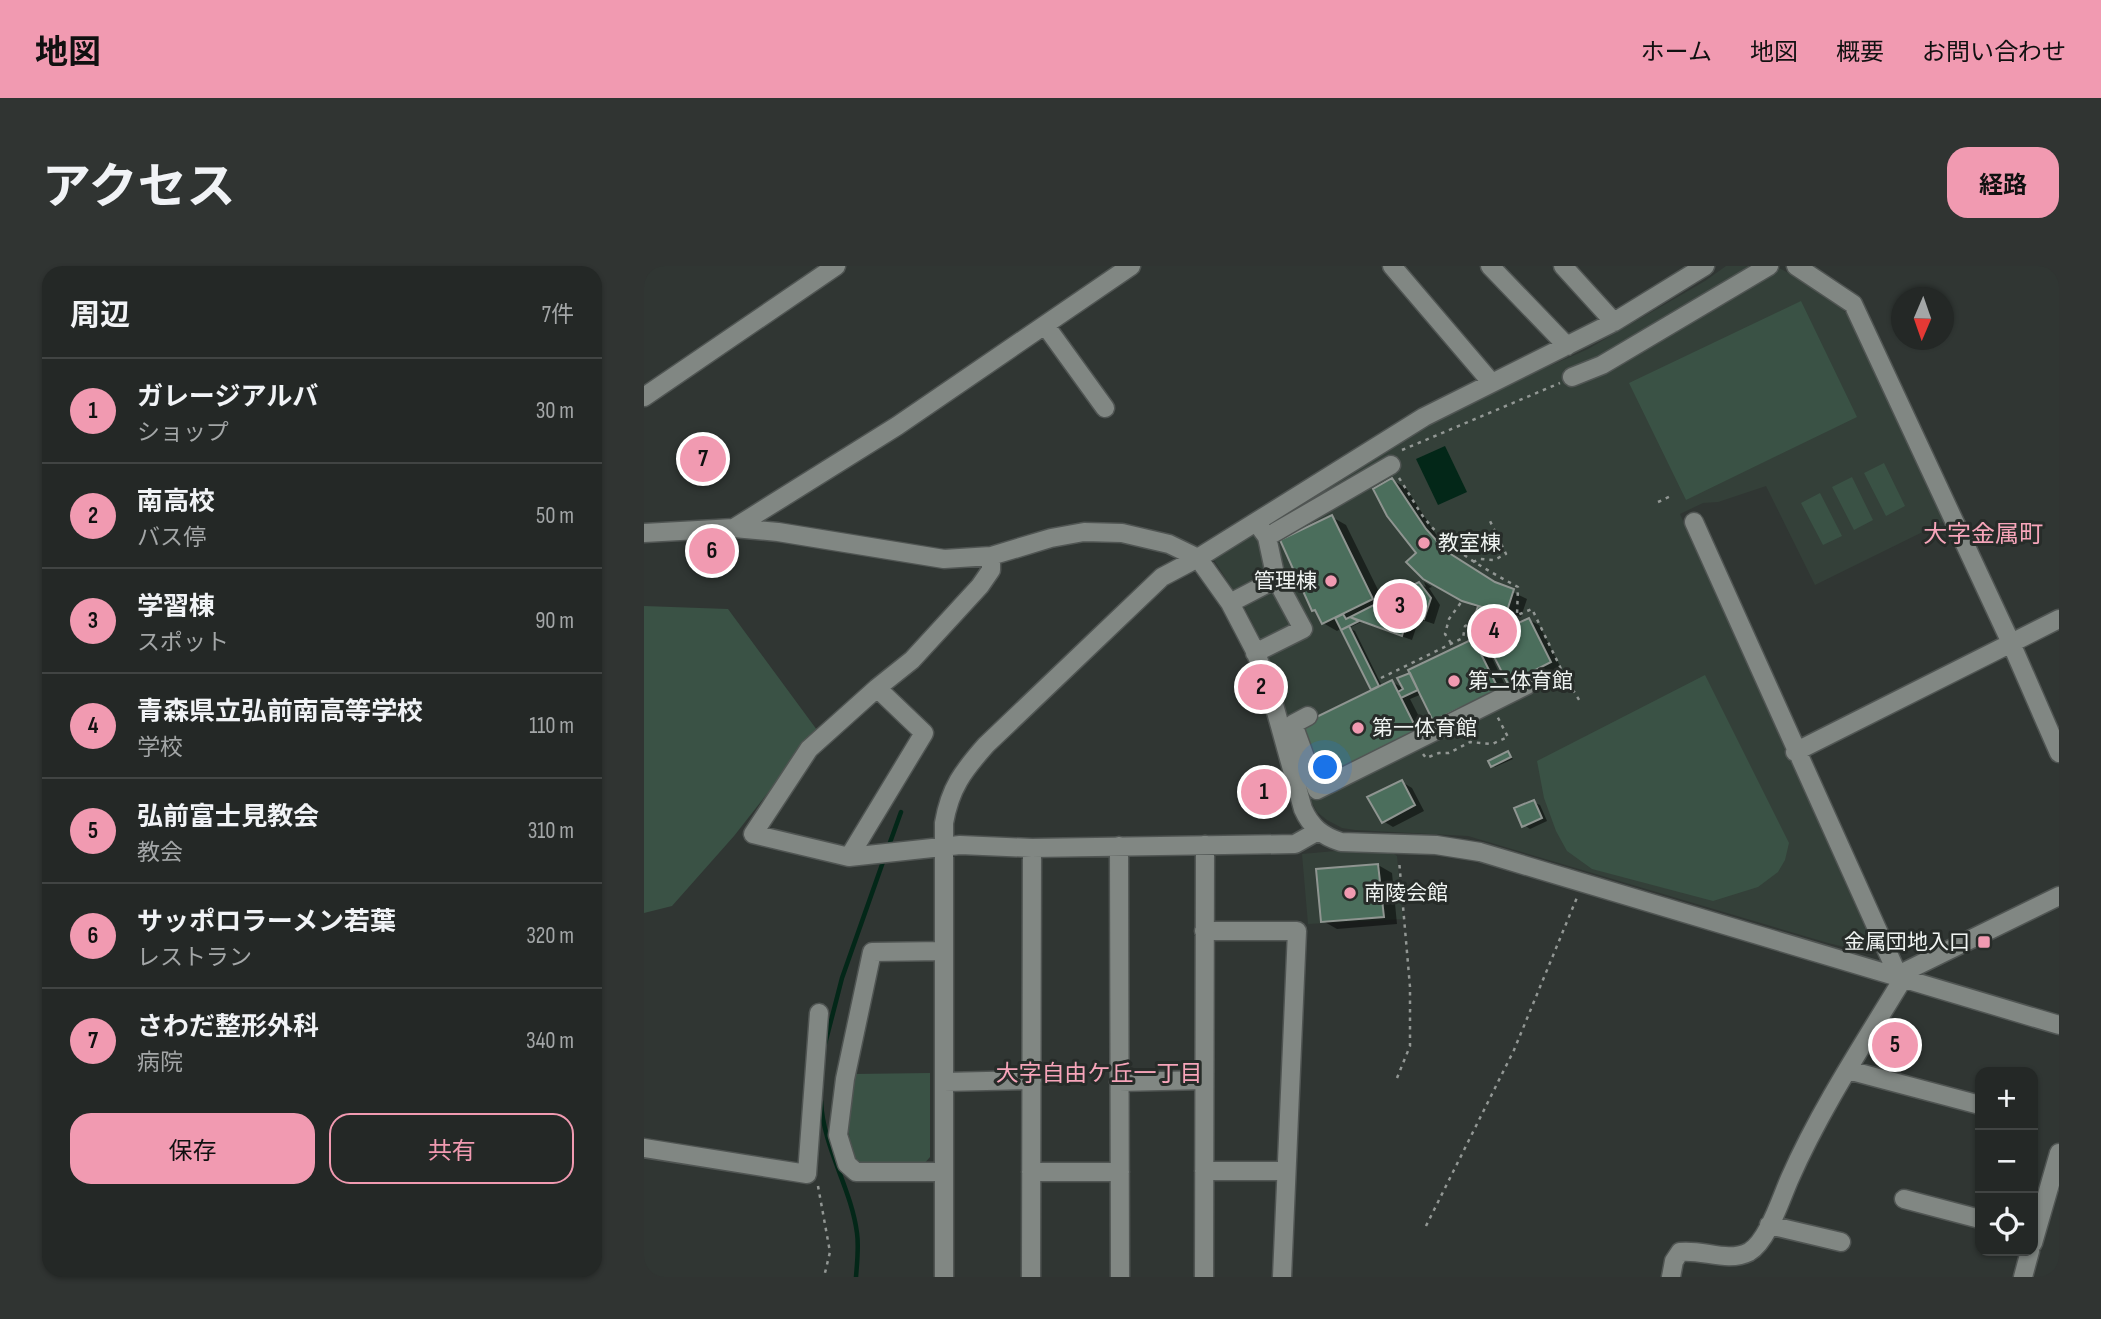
<!DOCTYPE html>
<html lang="ja">
<meta charset="utf-8">
<style>
:root{--surface:#242826;--page:#303432;--text:#f1f3f6;--muted:#a3a6a7;--line:#414443;--accent:#f19ab1}
body{margin:0;font-family:"Sofia Sans Condensed","Noto Sans JP",sans-serif;background:var(--page);color:var(--text)}
.controls{position:absolute;right:21px;bottom:21px;display:grid;overflow:hidden;border-radius:14px;box-shadow:0 2px 5px #0004}
.controls button{width:63px;height:63px;display:grid;place-items:center;padding:0;border:0;border-bottom:2px solid var(--line);background:var(--surface);color:var(--text);font:35px sans-serif}
.compass{position:absolute;left:1247px;top:21px;width:63px;height:63px;border-radius:50%;background:var(--surface);box-shadow:0 2px 5px #0004;rotate:182deg}
.you{position:absolute;left:682px;top:502px;width:24px;height:24px;margin:-18px;border:5px solid #fff;border-radius:50%;background:#1a73e8;box-shadow:0 0 0 10px #1a73e833}
.badge{display:grid;place-items:center;width:46px;height:46px;border-radius:50%;background:var(--accent);color:#111;font-size:23px;font-weight:700}
.pin{position:absolute;translate:-50% -50%;border:4px solid #fff;box-shadow:0 2px 7px #0006}
.list{margin:0;padding:0;list-style:none}
h2{display:flex;justify-content:space-between;align-items:center;height:91px;margin:0;padding:0 28px;font-size:30px}
h2 small{font-size:23px;font-weight:400;color:var(--muted)}
.list li{display:grid;grid-template-columns:46px 1fr auto;gap:21px;align-items:center;box-sizing:border-box;height:105px;padding:0 28px;border-top:2px solid var(--line)}
.list b{display:block;font-size:26px;white-space:nowrap}
.list p{margin:0;font-size:23px;white-space:nowrap;color:var(--muted)}
.list em{font-size:23px;font-style:normal;color:var(--muted)}
.actions{display:flex;gap:14px;padding:21px 28px}
.actions a{flex:1;padding:16px 0;border:2px solid var(--accent);border-radius:21px;text-align:center;font-size:24px;color:var(--accent)}
.actions .main{background:var(--accent);color:#111}
.icon{flex:none;width:38px;height:38px;fill:none;stroke:currentColor;stroke-width:2;stroke-linecap:round;stroke-linejoin:round}
.map{position:relative;flex:none;width:1415px;height:1011px;overflow:hidden;border-radius:21px}
header{display:flex;align-items:center;gap:42px;box-sizing:border-box;height:98px;padding:0 35px;background:var(--accent);color:#111}
header strong{font-size:33px}
nav{display:flex;gap:38px;margin-inline-start:auto;font-size:24px}
.intro{display:flex;align-items:center;justify-content:space-between;box-sizing:border-box;height:168px;padding:0 42px}
h1{margin:0;font-size:49px}
.button{padding:18px 32px;border-radius:21px;background:var(--accent);color:#111;font-size:24px;font-weight:700}
main{display:flex;gap:42px;padding:0 42px}
aside{flex:1;background:var(--surface);border-radius:21px;box-shadow:0 2px 5px #0004}
.map>svg:first-child{display:block}
.built{fill:#344039}
.green{fill:#3a5245}
.water{fill:#032718}
.shadow{fill:#0007}
.lines{fill:none;stroke-linecap:round;stroke-linejoin:round}
.stream{stroke:#032718;stroke-width:4.5}
.building{fill:#4b6e5c;stroke:#8f9591;stroke-width:2}
.minor-casing{stroke:#505553;stroke-width:21}
.path{stroke:#929794;stroke-width:2.5;stroke-dasharray:3.5 5;stroke-linecap:butt}
.minor{stroke:#818783;stroke-width:18}
.poi-dot{fill:#f19ab1;stroke:#272c29;stroke-width:2.5}
.labels{text-anchor:middle;dominant-baseline:central;stroke-width:6;stroke-linejoin:round;paint-order:stroke}
.poi-label{font-size:21px;fill:#eff3f1;stroke:#272c29;text-anchor:start}
.neighbourhood-label{font-size:23px;fill:#f7a5ba;stroke:#272c29}
.quarter-label{font-size:24px;fill:#f7a5ba;stroke:#272c29}
</style>
<header>
<strong>地図</strong>
<nav><a>ホーム</a><a>地図</a><a>概要</a><a>お問い合わせ</a></nav>
</header>
<div class="intro"><h1>アクセス</h1><a class="button">経路</a></div>
<main>
<aside>
<h2>周辺<small>7件</small></h2>
<ul class="list">
<li><span class="badge">1</span><div><b>ガレージアルバ</b><p>ショップ</p></div><em>30 m</em></li>
<li><span class="badge">2</span><div><b>南高校</b><p>バス停</p></div><em>50 m</em></li>
<li><span class="badge">3</span><div><b>学習棟</b><p>スポット</p></div><em>90 m</em></li>
<li><span class="badge">4</span><div><b>青森県立弘前南高等学校</b><p>学校</p></div><em>110 m</em></li>
<li><span class="badge">5</span><div><b>弘前富士見教会</b><p>教会</p></div><em>310 m</em></li>
<li><span class="badge">6</span><div><b>サッポロラーメン若葉</b><p>レストラン</p></div><em>320 m</em></li>
<li><span class="badge">7</span><div><b>さわだ整形外科</b><p>病院</p></div><em>340 m</em></li>
</ul>
<div class="actions"><a class="main">保存</a><a>共有</a></div>
</aside>
<div class="map">
<svg width="1415" height="1011" viewBox="0 0 1415 1011">
<rect width="100%" height="100%" fill="#303633"/>
<!-- built -->
<path class="built" d="M1082,0H1131L1156,13L1170,15L1190,32L1218,68L1301,255L1171,319L1122,220L1074,236L1059,237L1036,248L1225,670V682L1221,686L1184,677L824,570L711,564L698,562L683,554L673,546L665,531L623,387L601,342L570,294L816,140L944,83L1061,15Z
M691,585H746L753,590L759,653L664,658L658,588Z"/>
<!-- green -->
<path class="green" d="M1157,35L1213,151L1042,234L985,117Z
M1240,197L1261,240L1242,250L1220,207Z
M1208,211L1229,254L1210,264L1188,221Z
M1176,227L1198,270L1179,279L1157,237Z
M0,340L84,343L173,464L90,570L28,640L0,647Z
M1061,409L1145,577L1141,594L1134,606L1114,621L1069,635L948,603L923,585L912,565L900,532L893,495Z
M286,807V891L279,899H212C200,862 205,846 209,808Z"/>
<!-- water -->
<path class="water" d="M801,180L823,226L794,239L772,193Z"/>
<!-- shadow -->
<path class="shadow" d="M748,214L762,222L795,273L816,295L854,319L883,333L877,351L868,348L867,350L847,346L841,367L833,363V367L845,374L857,361L861,365L885,354L895,359L917,402L875,423L865,417L852,390L848,392L867,431L805,462L791,454L778,428L766,433L786,472L696,516L682,508L729,425L698,362L693,365L679,357L674,346L670,344L688,251L702,259L740,336L775,318L782,321L780,316L788,321L785,322L796,339L790,358L775,353L768,374L717,356L705,362L711,365L738,420L748,416L761,423L831,374L828,366L835,343L780,312L774,287Z
M864,487L869,493L851,501L848,499Z
M758,516L768,522L780,545L749,561L739,555Z
M889,536L896,539L903,555L886,563L880,559Z
M734,599L748,607L753,658L693,663L679,655Z"/>
<g class="lines">
<!-- stream -->
<path class="stream" d="M244,582L257,546
M181,778L198,712L240,593
M177,835C179,882 207,921 213,967C215,981 213,997 212,1011"/>
</g>
<!-- building -->
<path class="building" d="M748,212L782,263L802,285L851,316L870,323L863,345L854,341L853,343L841,342L818,335L779,313L762,296L772,287L743,250L729,223Z
M688,249L729,333L678,358L671,344L668,345L636,274Z
M775,316L787,332L780,353L764,349L758,370L706,351Z
M834,340L841,342L834,365L836,369L828,373L826,366Z
M699,348L702,353L706,351L715,355L697,364L691,352Z
M885,352L907,396L864,418L841,373Z
M857,359L860,365L837,375L835,370Z
M705,360L735,420L727,424L697,364Z
M835,370L840,382L835,384L855,424L789,455L764,404Z
M766,407L774,424L757,432L754,426L759,423L753,412Z
M748,414L773,464L681,510L656,459Z
M864,485L867,491L847,501L844,495Z
M758,514L771,539L738,557L723,531Z
M890,534L898,552L878,561L870,542Z
M734,598L740,651L677,656L672,603Z"/>
<g class="lines">
<!-- minor casing -->
<g class="minor-casing">
<path id="minor" d="M748,0L847,116
M846,0L923,80
M919,0L970,56
M1152,0L1209,38L1367,377L1415,487
M401,59L461,142
M928,111L958,99L1125,0
M0,131L192,0
M90,262L253,160L487,0
M0,267L90,262L134,266L300,293L347,290L407,272L440,266L478,267L525,278L554,292L586,337L610,383L624,417L659,543C667,561 678,570 697,576L792,579L836,586L1415,759
M623,271L747,199
M586,337L632,313
M611,387L659,363L632,313L623,271L612,256
M233,422L268,394L336,320L347,304V290
M664,450L649,458L673,524L883,419
M1151,486L1415,353
M475,580L476,1011
M205,591L280,467L233,422L165,483L109,568L205,591L316,579L388,582L651,578L674,565
M560,665H653L638,1011
M299,685L228,686L201,813L194,869L203,898L212,906H300
M1254,709L1415,630
M1204,804L1336,839
M300,816L388,814
M475,816L560,814
M0,882L163,908L175,747
M560,905H642
M387,906H476
M1260,933L1336,953
M1125,959L1197,976
M1389,977L1415,887
M300,1011V557C306,522 319,505 342,479L518,311L554,292L780,151L970,56L1061,0
M387,1011L388,582
M560,1011L561,579
M1027,1011L1030,995L1036,986C1059,983 1083,997 1105,986C1124,975 1137,932 1146,912C1176,844 1218,780 1257,716L1050,256
M1379,1011L1386,985"/>
</g>
<!-- path -->
<path class="path" d="M758,184L916,117
M755,212C763,224 770,237 778,249C802,282 839,302 874,321L873,349
M1014,236L1027,230
M829,296L836,293L850,294L862,288L846,255
M807,377L801,368L805,353L818,335
M920,409L937,437
M737,412L819,372L821,360L827,357L845,361L888,343L920,409L905,415L897,411
M779,488L782,492L795,487H805L826,476L848,478L864,471L853,450
M753,812L766,780V721L755,594
M174,920L186,986L180,1011
M782,960L870,784L934,629"/>
<!-- minor -->
<use href="#minor" class="minor"/>
</g>
<!-- markers -->
<g class="poi-dot">
<circle cx="780" cy="277" r="7"/>
<circle cx="687" cy="315" r="7"/>
<circle cx="810" cy="415" r="7"/>
<circle cx="714" cy="462" r="7"/>
<circle cx="706" cy="627" r="7"/>
<rect x="1333" y="669" width="14" height="14" rx="3.5"/>
</g>
<g class="labels">
<!-- poi labels -->
<g class="poi-label">
<text x="794" y="277">教室棟</text>
<text x="673" y="315" text-anchor="end">管理棟</text>
<text x="824" y="415">第二体育館</text>
<text x="728" y="462">第一体育館</text>
<text x="720" y="627">南陵会館</text>
<text x="1326" y="676" text-anchor="end">金属団地入口</text>
</g>
<!-- neighbourhood labels -->
<g class="neighbourhood-label">
<text x="455" y="808">大字自由ケ丘一丁目</text>
</g>
<!-- quarter labels -->
<g class="quarter-label">
<text x="1339" y="268">大字金属町</text>
</g>
</g>
</svg>
<div class="controls">
<button>+</button>
<button>−</button>
<button><svg class="icon" aria-label="locate" viewBox="0 0 24 24"><circle cx="12" cy="12" r="6"/><path d="M12 2v4M12 18v4M2 12h4M18 12h4"/></svg></button>
</div>
<svg class="compass" viewBox="-18 -18 36 36"><path d="M0-13l5 13h-10z" fill="#e53935"/><path d="M0 13l5-13h-10z" fill="#a3a6a7"/></svg>
<div class="you"></div>
<div class="pin badge" style="left:620px;top:526px">1</div>
<div class="pin badge" style="left:617px;top:421px">2</div>
<div class="pin badge" style="left:756px;top:340px">3</div>
<div class="pin badge" style="left:850px;top:365px">4</div>
<div class="pin badge" style="left:1251px;top:779px">5</div>
<div class="pin badge" style="left:68px;top:285px">6</div>
<div class="pin badge" style="left:59px;top:193px">7</div>
</div>
</main>
